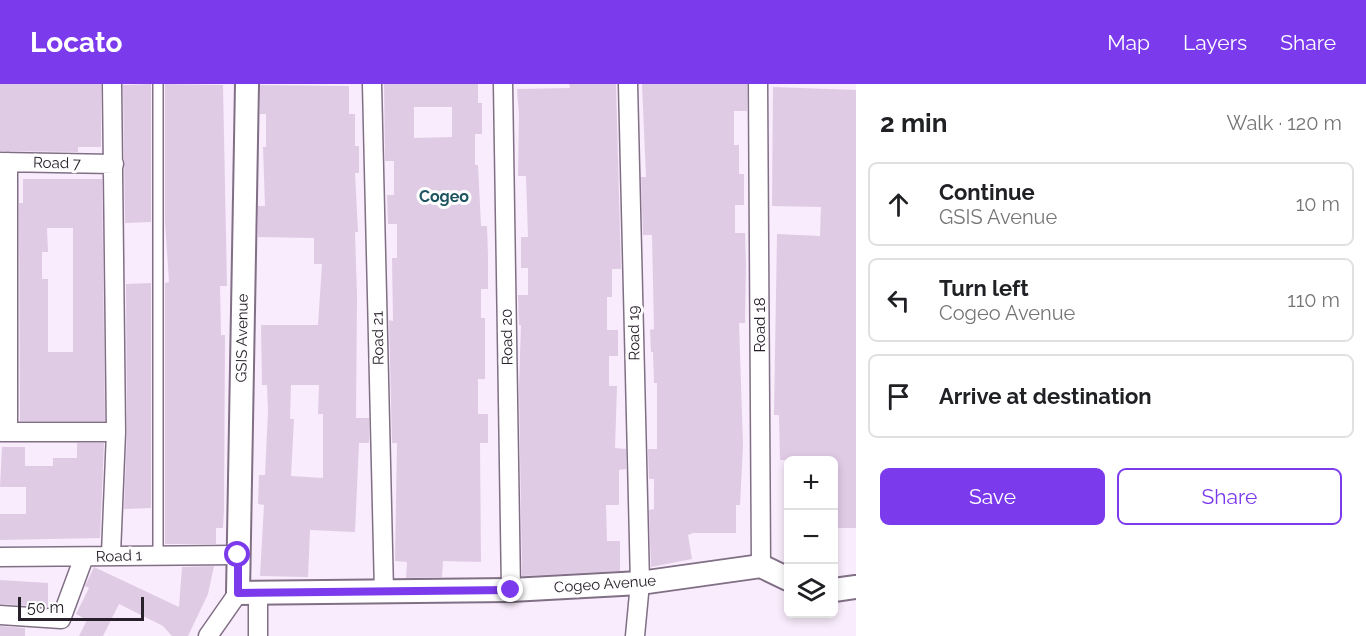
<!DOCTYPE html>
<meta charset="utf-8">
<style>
:root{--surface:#fff;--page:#f2f2f2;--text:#202124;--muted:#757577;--line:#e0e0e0;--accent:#7c3aed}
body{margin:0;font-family:Raleway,sans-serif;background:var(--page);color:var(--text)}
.controls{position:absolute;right:18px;bottom:18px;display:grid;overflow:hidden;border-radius:9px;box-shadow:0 3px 9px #0003}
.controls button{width:54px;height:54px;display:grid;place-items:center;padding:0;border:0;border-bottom:2px solid var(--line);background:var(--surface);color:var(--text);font:30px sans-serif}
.scale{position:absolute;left:18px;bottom:15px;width:126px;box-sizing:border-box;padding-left:6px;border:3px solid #28202a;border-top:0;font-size:16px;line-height:21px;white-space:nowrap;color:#28202a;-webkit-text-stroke:4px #fefefe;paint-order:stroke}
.stop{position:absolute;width:18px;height:18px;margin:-14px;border:4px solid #7c3aed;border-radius:50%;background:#fff}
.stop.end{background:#7c3aed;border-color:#fff;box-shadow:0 2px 6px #0008}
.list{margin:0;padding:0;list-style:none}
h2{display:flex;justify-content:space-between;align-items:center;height:78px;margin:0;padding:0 24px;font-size:26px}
h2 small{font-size:20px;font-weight:400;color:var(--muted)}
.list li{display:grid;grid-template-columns:39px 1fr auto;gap:18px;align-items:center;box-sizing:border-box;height:84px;margin:0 12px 12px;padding:0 12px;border:2px solid var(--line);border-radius:9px}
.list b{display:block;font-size:22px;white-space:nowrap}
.list p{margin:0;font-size:20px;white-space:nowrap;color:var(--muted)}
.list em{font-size:20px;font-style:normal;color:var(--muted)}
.actions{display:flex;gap:12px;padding:18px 24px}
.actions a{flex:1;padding:14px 0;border:2px solid var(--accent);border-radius:9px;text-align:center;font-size:21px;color:var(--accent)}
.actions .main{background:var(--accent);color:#fff}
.icon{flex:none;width:33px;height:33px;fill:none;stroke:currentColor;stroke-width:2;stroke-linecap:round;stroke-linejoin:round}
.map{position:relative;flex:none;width:856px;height:552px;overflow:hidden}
header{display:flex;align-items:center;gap:36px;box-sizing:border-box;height:84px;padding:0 30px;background:var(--accent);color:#fff}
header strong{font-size:28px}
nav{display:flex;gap:33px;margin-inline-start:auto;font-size:21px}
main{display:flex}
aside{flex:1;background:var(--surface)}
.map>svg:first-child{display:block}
.building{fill:#e0cbe5;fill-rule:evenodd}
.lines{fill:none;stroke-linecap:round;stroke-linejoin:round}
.service-casing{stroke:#816f86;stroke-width:12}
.minor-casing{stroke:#816f86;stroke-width:21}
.tertiary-casing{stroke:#816f86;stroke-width:26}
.service{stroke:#fff;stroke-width:9}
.minor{stroke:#fff;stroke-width:18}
.tertiary{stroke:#fff;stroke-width:22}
.route{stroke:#7c3aed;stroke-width:8}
.labels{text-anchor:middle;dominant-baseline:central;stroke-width:6;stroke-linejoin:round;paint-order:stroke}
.street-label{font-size:15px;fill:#28202a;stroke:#fefefe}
.neighbourhood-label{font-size:16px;font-weight:bold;fill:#1e5461;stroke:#fefefe}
</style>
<header>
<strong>Locato</strong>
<nav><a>Map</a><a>Layers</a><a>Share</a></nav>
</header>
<main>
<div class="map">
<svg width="856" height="552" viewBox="0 0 856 552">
<rect width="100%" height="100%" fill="#f9ecfc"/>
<!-- building -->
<path class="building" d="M0,0H101V63H78V68L0,67Z
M151,0V138L125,139L123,1Z
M165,0L223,1L227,202H220L221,251H225L224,426L223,444H216V460H165V199L169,198L165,138Z
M384,0H478V19H482V50H475V81H478L481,142H487L488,172V205H481V234H485V295H478V330H488V359H480L481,478L443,477L442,493L406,494L407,478L395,477L397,359H392L389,236L393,237L392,174H397V140H388L387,111H394V77H385ZM414,23H452V53L414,54Z
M569,0H616L621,185H612V213H607V246H618V272H609V302H617L615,364L626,365V385L619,386V421H606L607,457H620V487L522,492L519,303L521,241H519L518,211H528V184H521V153H528L526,92H518L519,31L517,5L570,4Z
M642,0H747V27H734V61H739V90H744V121H735V149H745L746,181L745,239H739L743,361L740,421H736V449H693L688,451L692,475L651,483L649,426L654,425V395H649L648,365H657V299H654L653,268H651L650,246L654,245L652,151H643L641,93H646Z
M260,1L349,2V30H355V62H359V89H355L358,148H355L357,212L356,334H369V359H359L355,448L310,446L308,493L260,492L264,421L258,420L259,391H265L268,327L267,301H262L261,241H318L322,180H314V154L258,153V122H265L263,63H266V30H260ZM291,301H319L318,330H323V394L291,392L294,335H290Z
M773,3L856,6V444H834V376H780L779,331H774L777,150L820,152L821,123L772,122Z
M23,95H102L105,337H20L19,119H23ZM47,144H73V268H48V195H42V168H48Z
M151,199V424L124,425L127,348L126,200Z
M77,359H104L100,454L0,456V430H26V403H0L2,363H25V382H53V374H77Z
M214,482L208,510L188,552H172L163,542L119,520L103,552H79L87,536L76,530L89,504L85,502L94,483L179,523L182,483Z
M0,496L48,499V523L0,520Z
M0,542L25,544V552H0Z"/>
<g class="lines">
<!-- service casing -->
<g class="service-casing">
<path id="service" d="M158,0V471"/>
</g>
<!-- minor casing -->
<g class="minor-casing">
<path id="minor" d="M372,0L384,508
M503,0L511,506
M628,0L640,499L635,552
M758,0L761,482
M0,78L114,80
M0,348H116
M8,348V78
M111,470L116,348L112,0
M0,473L238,471
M258,509V552
M0,531L61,535L84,473
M208,552L238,509"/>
</g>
<!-- tertiary casing -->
<g class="tertiary-casing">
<path id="tertiary" d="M247,0L238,509L511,506L640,499L761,482L788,495
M834,506L856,503"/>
</g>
<!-- service -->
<use href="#service" class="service"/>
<!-- minor -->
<use href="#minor" class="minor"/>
<!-- tertiary -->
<use href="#tertiary" class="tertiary"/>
</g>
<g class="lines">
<!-- route -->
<path class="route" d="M238,471V509L511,506"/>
</g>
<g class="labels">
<!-- street labels -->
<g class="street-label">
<text transform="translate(57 79) rotate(1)">Road 7</text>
<text transform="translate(760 241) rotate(-90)">Road 18</text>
<text transform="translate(634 249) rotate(-91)">Road 19</text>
<text transform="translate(507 253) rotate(-91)">Road 20</text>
<text transform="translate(242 254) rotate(-89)">GSIS Avenue</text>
<text transform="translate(378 254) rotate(-91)">Road 21</text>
<text transform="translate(119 472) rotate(-2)">Road 1</text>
<text transform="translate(605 500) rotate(-4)">Cogeo Avenue</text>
</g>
<!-- neighbourhood labels -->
<g class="neighbourhood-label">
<text x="444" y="112">Cogeo</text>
</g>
</g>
</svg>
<div class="controls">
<button>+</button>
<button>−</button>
<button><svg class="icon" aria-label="layers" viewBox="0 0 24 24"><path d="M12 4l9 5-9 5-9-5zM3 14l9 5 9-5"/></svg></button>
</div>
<div class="scale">50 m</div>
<div class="stop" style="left:238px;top:471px"></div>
<div class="stop end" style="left:511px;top:506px"></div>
</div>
<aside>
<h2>2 min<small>Walk · 120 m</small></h2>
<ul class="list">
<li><svg class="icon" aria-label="ahead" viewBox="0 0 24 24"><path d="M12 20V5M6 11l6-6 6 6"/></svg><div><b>Continue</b><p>GSIS Avenue</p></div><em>10 m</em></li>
<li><svg class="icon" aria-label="left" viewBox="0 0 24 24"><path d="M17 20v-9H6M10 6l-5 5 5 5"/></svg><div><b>Turn left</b><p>Cogeo Avenue</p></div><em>110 m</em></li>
<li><svg class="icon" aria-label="arrive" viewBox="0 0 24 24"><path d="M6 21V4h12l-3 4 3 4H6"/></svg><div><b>Arrive at destination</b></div></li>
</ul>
<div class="actions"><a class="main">Save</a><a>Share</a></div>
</aside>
</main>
